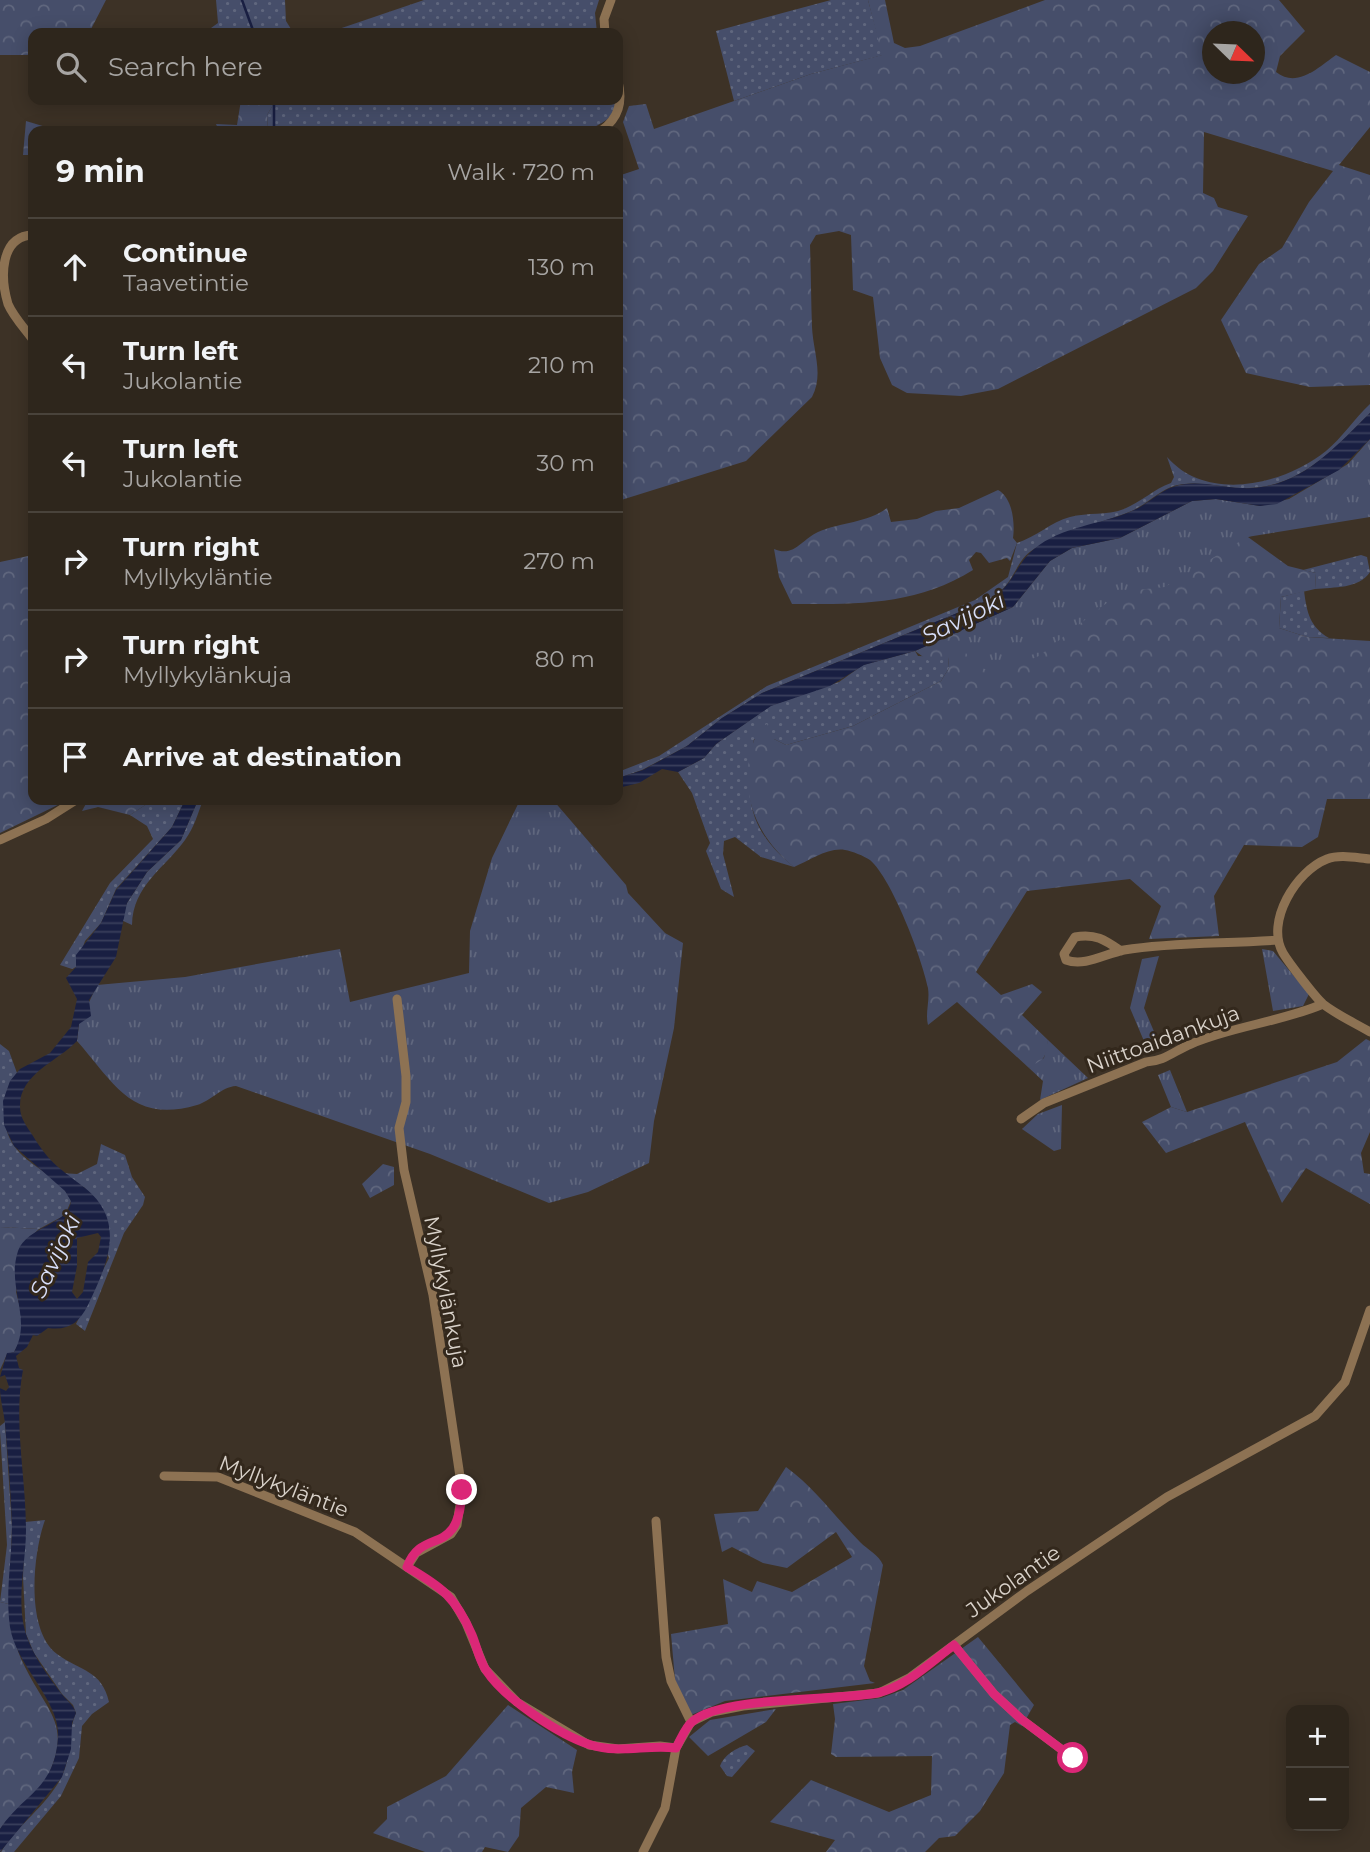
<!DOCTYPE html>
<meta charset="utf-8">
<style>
:root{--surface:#2e261c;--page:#3a3229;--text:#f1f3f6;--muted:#a7a5a3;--line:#49433b}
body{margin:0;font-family:Montserrat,sans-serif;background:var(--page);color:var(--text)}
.controls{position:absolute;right:21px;bottom:21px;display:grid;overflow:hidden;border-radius:14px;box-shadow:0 4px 18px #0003}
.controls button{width:63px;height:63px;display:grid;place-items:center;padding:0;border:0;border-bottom:2px solid var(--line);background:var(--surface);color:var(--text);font:35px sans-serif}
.compass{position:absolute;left:1202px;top:21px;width:63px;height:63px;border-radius:50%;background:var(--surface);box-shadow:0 4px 18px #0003;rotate:113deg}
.stop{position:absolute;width:21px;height:21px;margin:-16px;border:5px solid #db2777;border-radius:50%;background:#fff}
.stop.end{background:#db2777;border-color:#fff;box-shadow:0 2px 7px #0008}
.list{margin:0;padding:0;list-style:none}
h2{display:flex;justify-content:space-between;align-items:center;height:91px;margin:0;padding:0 28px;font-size:30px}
h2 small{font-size:23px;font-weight:400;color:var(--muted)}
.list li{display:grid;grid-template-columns:46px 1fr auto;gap:21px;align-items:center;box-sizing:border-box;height:98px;padding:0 28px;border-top:2px solid var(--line)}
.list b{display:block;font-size:26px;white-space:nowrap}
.list p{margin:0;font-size:23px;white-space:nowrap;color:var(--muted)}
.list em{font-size:23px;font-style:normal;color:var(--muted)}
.icon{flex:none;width:38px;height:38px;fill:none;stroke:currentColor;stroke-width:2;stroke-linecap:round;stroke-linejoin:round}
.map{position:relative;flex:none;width:1370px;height:1852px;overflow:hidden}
.search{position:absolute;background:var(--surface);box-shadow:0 4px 18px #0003;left:28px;top:28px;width:595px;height:77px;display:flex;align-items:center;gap:18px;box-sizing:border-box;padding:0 24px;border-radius:14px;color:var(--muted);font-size:26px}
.panel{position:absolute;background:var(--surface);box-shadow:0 4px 18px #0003;left:28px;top:126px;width:595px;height:679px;border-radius:14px}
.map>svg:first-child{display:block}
.grass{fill:url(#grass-dots)}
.forest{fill:url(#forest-crowns);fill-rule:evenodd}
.park{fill:url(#park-tufts)}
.water{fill:url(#water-rules);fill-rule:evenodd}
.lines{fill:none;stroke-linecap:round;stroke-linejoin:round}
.stream{stroke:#191f42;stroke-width:2.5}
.minor{stroke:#8d7253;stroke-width:9}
.route{stroke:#db2777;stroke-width:9}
.labels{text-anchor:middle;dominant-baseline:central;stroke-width:6;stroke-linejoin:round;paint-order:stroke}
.street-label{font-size:21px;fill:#d9d2ca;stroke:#33281c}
.water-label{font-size:23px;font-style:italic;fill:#d7def9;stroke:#33281c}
</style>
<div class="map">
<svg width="1370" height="1852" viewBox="0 0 1370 1852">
<defs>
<pattern id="grass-dots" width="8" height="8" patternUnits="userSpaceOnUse" patternTransform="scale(1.75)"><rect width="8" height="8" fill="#464e6a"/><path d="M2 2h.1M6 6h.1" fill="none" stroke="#60677e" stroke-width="1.8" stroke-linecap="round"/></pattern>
<pattern id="forest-crowns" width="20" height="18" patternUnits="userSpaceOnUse" patternTransform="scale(1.75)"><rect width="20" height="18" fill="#464e6a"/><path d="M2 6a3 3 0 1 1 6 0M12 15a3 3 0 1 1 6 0" fill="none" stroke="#60677e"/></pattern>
<pattern id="park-tufts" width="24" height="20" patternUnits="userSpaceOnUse" patternTransform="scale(1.75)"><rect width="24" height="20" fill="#464e6a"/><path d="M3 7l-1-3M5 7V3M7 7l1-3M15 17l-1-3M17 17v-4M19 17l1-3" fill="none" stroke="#60677e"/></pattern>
<pattern id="water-rules" width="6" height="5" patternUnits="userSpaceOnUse" patternTransform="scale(1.75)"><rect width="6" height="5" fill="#191f42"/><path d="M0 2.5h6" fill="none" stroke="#3a3f5c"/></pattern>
</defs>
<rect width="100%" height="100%" fill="#3d3226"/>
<!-- grass -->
<path class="grass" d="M216,0H285L286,21L291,29L304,33H204L218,23Z
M424,0H599L595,13L597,33H327Z
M831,0H868L883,55L811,74L734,101L716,31Z
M276,100H616C615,119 602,123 586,131H268L267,115Z
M1370,404V413C1333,450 1297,491 1240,488C1218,487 1192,479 1171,487C1156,493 1145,506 1129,512C1099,524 1062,531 1034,549C1013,562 1017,583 989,600L762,693L722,718L687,746L642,770L618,778V772L659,756L767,686L975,600L1008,577L1017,543C1036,537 1051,522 1070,517C1088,512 1106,516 1124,509C1141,502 1154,489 1171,483L1174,477L1167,457C1207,503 1284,485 1326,451C1342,438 1354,419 1370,404Z
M1361,555L1367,557L1370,572C1359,589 1334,587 1315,589L1316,573L1303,570Z
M1304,591C1307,613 1310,627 1329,638L1307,637L1279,628L1281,597Z
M915,651L918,656L948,657L949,668L941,681L853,726L786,745L774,739H754C745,797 746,828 794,867L761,857L735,837L724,841L723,854L734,897L721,889L706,851L710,843L692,793L678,772L704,758L716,744L770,706L839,682L863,665Z
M153,800H185L172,827L116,889L101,923L85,941L76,967L72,969L60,965L110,883L153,839L147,826L130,815Z
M198,800H203C198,813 194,828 185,840C164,869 133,885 132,925L121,920L127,903L147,872L181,840Z
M0,1044L9,1051L17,1073C6,1086 5,1096 5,1113C3,1165 59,1167 71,1201L65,1215L39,1229L0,1227Z
M101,1144L125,1155L132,1177L145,1197L143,1205L124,1233L85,1331L76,1324L109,1258L85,1188L61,1173L77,1174L97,1164Z
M5,1422L12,1527L9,1604L0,1602L7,1545L0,1431V1426Z
M45,1520C33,1553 25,1630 57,1654C80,1671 102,1670 109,1702L92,1714L82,1726L79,1758L61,1796L14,1852H1C18,1824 48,1805 62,1776C72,1756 67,1733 76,1713L73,1705L62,1694L34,1653L26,1634L23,1577L25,1522Z
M747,1745L755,1751L732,1777L727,1776L720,1766C724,1755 736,1748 747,1745Z"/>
<!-- forest -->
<path class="forest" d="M0,0H106L89,33H33V55H0Z
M868,0H885L894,43L905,48L920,46L1045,0H1279L1305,31L1280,56L1276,72C1297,89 1319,67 1336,55L1370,72V127L1339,165L1370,175V385L1310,387L1246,373L1221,320L1259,264L1282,248L1309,202L1333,171L1204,132L1203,193L1214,198L1218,207L1248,216L1213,271L1196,288L998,389L961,396L907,393L892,385L880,358L873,297L853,290L851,235L839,231L816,235L810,245C811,272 811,300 812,327C813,351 824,374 812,397L746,461L618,501V176L639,169L623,122L629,106L646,104L654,129L811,74L882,55ZM1212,32H1254V74H1212Z
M241,100H276L267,115L268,131H219L216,124L237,125Z
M26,121L46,127L109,126V131H33V155H23Z
M998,490C1013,498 1015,524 1013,538L1017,543L1010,561L1007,558L989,563L981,553L976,552L969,560L973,570C915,606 857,604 792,604L779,577L774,549C794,558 802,539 818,532C841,522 867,523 887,508L891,522L917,519L936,511L959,508Z
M1292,522L1248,537L1288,566L1316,573L1315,589L1281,597L1279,628L1307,637L1370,641V799H1327L1318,837L1302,847L1244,845L1214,896L1219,936L1149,939L1161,906L1130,879L1027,891L976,972L1001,995L1032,984L1042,992L1022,1015L1048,1040C1047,1054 1044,1063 1029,1068L957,1002L928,1025C925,1013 930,1001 928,988C922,958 892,879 870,860C864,856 852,851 845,850C828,847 809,861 794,867C750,832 735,780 759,728L767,724L774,739L786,745L853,726L941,681L949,668L948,657L929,661L915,651L999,614Z
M33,555V800H68L0,833V562Z
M88,800H153L130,815L98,807L82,811Z
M1366,1039L1370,1041V1132L1361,1153L1364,1173L1370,1174V1204L1306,1168L1282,1203L1245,1122L1166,1153L1142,1122L1171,1107L1187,1112L1337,1062Z
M383,1164L394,1167V1185L370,1198L362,1184Z
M0,1227L39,1229L24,1243L16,1292L23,1319L21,1339L14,1352L7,1354L0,1370Z
M786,1467C815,1488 835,1517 860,1542C868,1550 879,1555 883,1565L864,1666L870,1681L875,1683L725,1701L691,1715L675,1680L671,1634L728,1624L723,1579L752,1592L757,1581L792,1592L852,1557L836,1532L787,1568L763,1563L732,1547L722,1552L714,1514L758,1511Z
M0,1602L9,1604C10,1626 15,1648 25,1667C48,1714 74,1725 45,1782C35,1801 12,1812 0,1829Z
M978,1637L1034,1705L1022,1726L1015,1722L1010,1725L1004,1773L980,1811L955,1836L939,1838L925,1852H826L835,1840L770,1822L811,1780L889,1812L931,1795L932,1756L836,1757L831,1754L835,1719L833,1704L881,1698L903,1690Z
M508,1705L577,1750L572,1772L574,1793L546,1787L521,1808L519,1836L508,1852L485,1847L482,1852H425L373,1833L387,1819V1807L446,1776Z
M776,1709L766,1722L708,1756L689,1737L710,1720Z"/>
<!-- park -->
<path class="park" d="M1370,439V517L1247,537L1165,587L1127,591L1104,605L1039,656L994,674C972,662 962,659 962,630L1013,607L1050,561L1072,548L1120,538L1192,501L1216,499L1260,506L1289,499L1348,464Z
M520,800H553L626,885L628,893L665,933L683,943L674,1028L654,1121L649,1163L588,1192L549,1203L430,1154L236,1086C221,1087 211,1101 197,1105C132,1124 115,1084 77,1041L79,1024L97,985L185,977L340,949L350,1002L469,973L470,931L492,858Z
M1262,949L1273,951L1309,994L1303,1006L1273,1011Z
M1159,956L1144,1008L1161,1048L1149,1053L1130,1008L1142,959Z
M1048,1040L1088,1078L1040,1100L1043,1081L1029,1068L1044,1058Z
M1170,1070L1187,1112L1171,1107L1158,1075Z
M1062,1105L1061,1149L1054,1151L1022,1129L1038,1114Z"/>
<!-- water -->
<path class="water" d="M1370,413V439L1339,470L1277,504L1260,506L1216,499L1192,501L1120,538L1072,548L1050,561L1013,607L915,651L864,665L830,686L771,706L716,744L704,758L678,772L662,769L639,783L618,788V778L643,770L687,746L722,718L762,693L989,600C1014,586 1014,566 1034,549C1062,526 1100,525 1132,511C1147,505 1158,492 1173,487C1195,479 1218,487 1241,488C1298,491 1333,449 1370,413Z
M185,800H198L181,840L147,872L127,903L116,957L89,1000L91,1016L79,1024L77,1041C57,1062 19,1074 20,1107C20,1118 27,1127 33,1136C50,1164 61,1169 85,1188C128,1222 106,1267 88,1305C79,1323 68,1331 48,1328L37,1336L33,1335L27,1347L16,1356L19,1368L23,1370C13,1421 26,1477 26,1530C26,1564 15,1604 27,1637C34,1657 48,1676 60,1692C66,1700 73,1704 76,1713L72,1723L71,1749L62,1777L0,1852V1829C24,1793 54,1790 58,1738C61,1701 16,1666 10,1627C5,1592 12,1559 12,1526C11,1492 8,1458 5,1424C4,1412 0,1400 0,1388L6,1391L9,1387L5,1375L0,1377L7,1353L14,1352C33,1319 6,1287 18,1251C27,1226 69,1225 71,1201L65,1191L14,1146L4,1125L3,1101L10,1081L20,1069L50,1053L71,1027L77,999L66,978L76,967V955L101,923L116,890L172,827ZM98,1233L101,1237L98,1252L88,1262L83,1292L77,1299L72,1292L77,1266V1238Z"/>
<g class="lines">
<!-- stream -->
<path class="stream" d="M242,0L254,33
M274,100V131"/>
<!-- minor -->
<path class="minor" d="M605,33L604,19L611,0
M601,131C619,118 623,102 618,81
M33,235C0,236 0,277 8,304C13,316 25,329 33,340
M0,840L46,819L76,800
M1370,859C1357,858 1340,854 1327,859C1296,871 1265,922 1283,953C1289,963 1315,997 1323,1004C1337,1015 1355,1023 1370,1032
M1121,951C1105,940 1095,933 1075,937L1064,954L1066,960C1084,967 1105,954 1124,950C1174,942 1226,944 1278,940
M397,999L406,1076V1102L399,1128L404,1170L433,1295L462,1490L457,1525L451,1534L416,1553L407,1567
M1021,1119L1044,1103L1146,1062C1165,1061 1174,1051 1191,1044C1233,1026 1281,1022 1323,1004
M164,1476L218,1477L355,1532L451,1597L466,1623L485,1669L517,1702L589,1745L618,1749L660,1746L676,1748
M656,1521L666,1657L671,1681L691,1722
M954,1645L994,1694L1021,1719L1073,1758
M643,1852L665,1808L676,1748L691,1722L712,1712L743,1706L879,1693L909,1678L1027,1591L1167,1497L1315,1416L1345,1382L1370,1310"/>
</g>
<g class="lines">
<!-- route -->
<path class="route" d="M462,1490C459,1560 423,1525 407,1567C442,1587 456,1598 472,1635C477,1647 479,1660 486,1670C504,1698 559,1735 591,1745C619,1754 648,1744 676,1748C681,1739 685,1727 693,1721C723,1696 835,1701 877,1693C906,1687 931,1662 954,1645L994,1694L1021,1719L1073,1758"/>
</g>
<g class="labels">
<!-- street labels -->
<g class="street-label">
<text transform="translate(1163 1039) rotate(-20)">Niittoaidankuja</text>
<text transform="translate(446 1292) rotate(79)">Myllykylänkuja</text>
<text transform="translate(284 1486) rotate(21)">Myllykyläntie</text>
<text transform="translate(1013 1581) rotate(-35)">Jukolantie</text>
</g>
<!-- water labels -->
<g class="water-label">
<text transform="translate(963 618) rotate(-26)">Savijoki</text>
<text transform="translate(55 1256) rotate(-65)">Savijoki</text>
</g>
</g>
</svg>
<div class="controls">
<button>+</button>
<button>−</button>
</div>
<svg class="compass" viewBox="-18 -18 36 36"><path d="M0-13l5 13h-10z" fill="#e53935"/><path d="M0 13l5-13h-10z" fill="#a7a5a3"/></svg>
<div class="stop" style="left:1073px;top:1758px"></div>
<div class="stop end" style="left:462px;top:1490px"></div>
<div class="search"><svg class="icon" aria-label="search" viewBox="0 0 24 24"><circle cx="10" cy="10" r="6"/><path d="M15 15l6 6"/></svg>Search here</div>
<section class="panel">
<h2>9 min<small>Walk · 720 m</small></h2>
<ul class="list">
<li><svg class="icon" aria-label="ahead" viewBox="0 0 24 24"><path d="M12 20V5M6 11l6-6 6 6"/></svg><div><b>Continue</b><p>Taavetintie</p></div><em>130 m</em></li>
<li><svg class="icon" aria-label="left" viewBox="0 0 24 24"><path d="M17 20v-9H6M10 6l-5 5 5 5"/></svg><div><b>Turn left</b><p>Jukolantie</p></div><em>210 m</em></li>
<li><svg class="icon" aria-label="left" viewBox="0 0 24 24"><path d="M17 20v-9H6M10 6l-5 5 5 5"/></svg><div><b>Turn left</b><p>Jukolantie</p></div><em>30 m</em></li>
<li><svg class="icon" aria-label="right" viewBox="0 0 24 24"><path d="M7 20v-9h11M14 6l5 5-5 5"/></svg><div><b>Turn right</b><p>Myllykyläntie</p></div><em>270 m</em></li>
<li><svg class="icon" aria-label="right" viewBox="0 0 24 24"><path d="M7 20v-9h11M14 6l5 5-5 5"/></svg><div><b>Turn right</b><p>Myllykylänkuja</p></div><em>80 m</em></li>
<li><svg class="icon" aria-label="arrive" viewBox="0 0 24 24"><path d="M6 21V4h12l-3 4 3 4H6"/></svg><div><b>Arrive at destination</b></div></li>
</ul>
</section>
</div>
